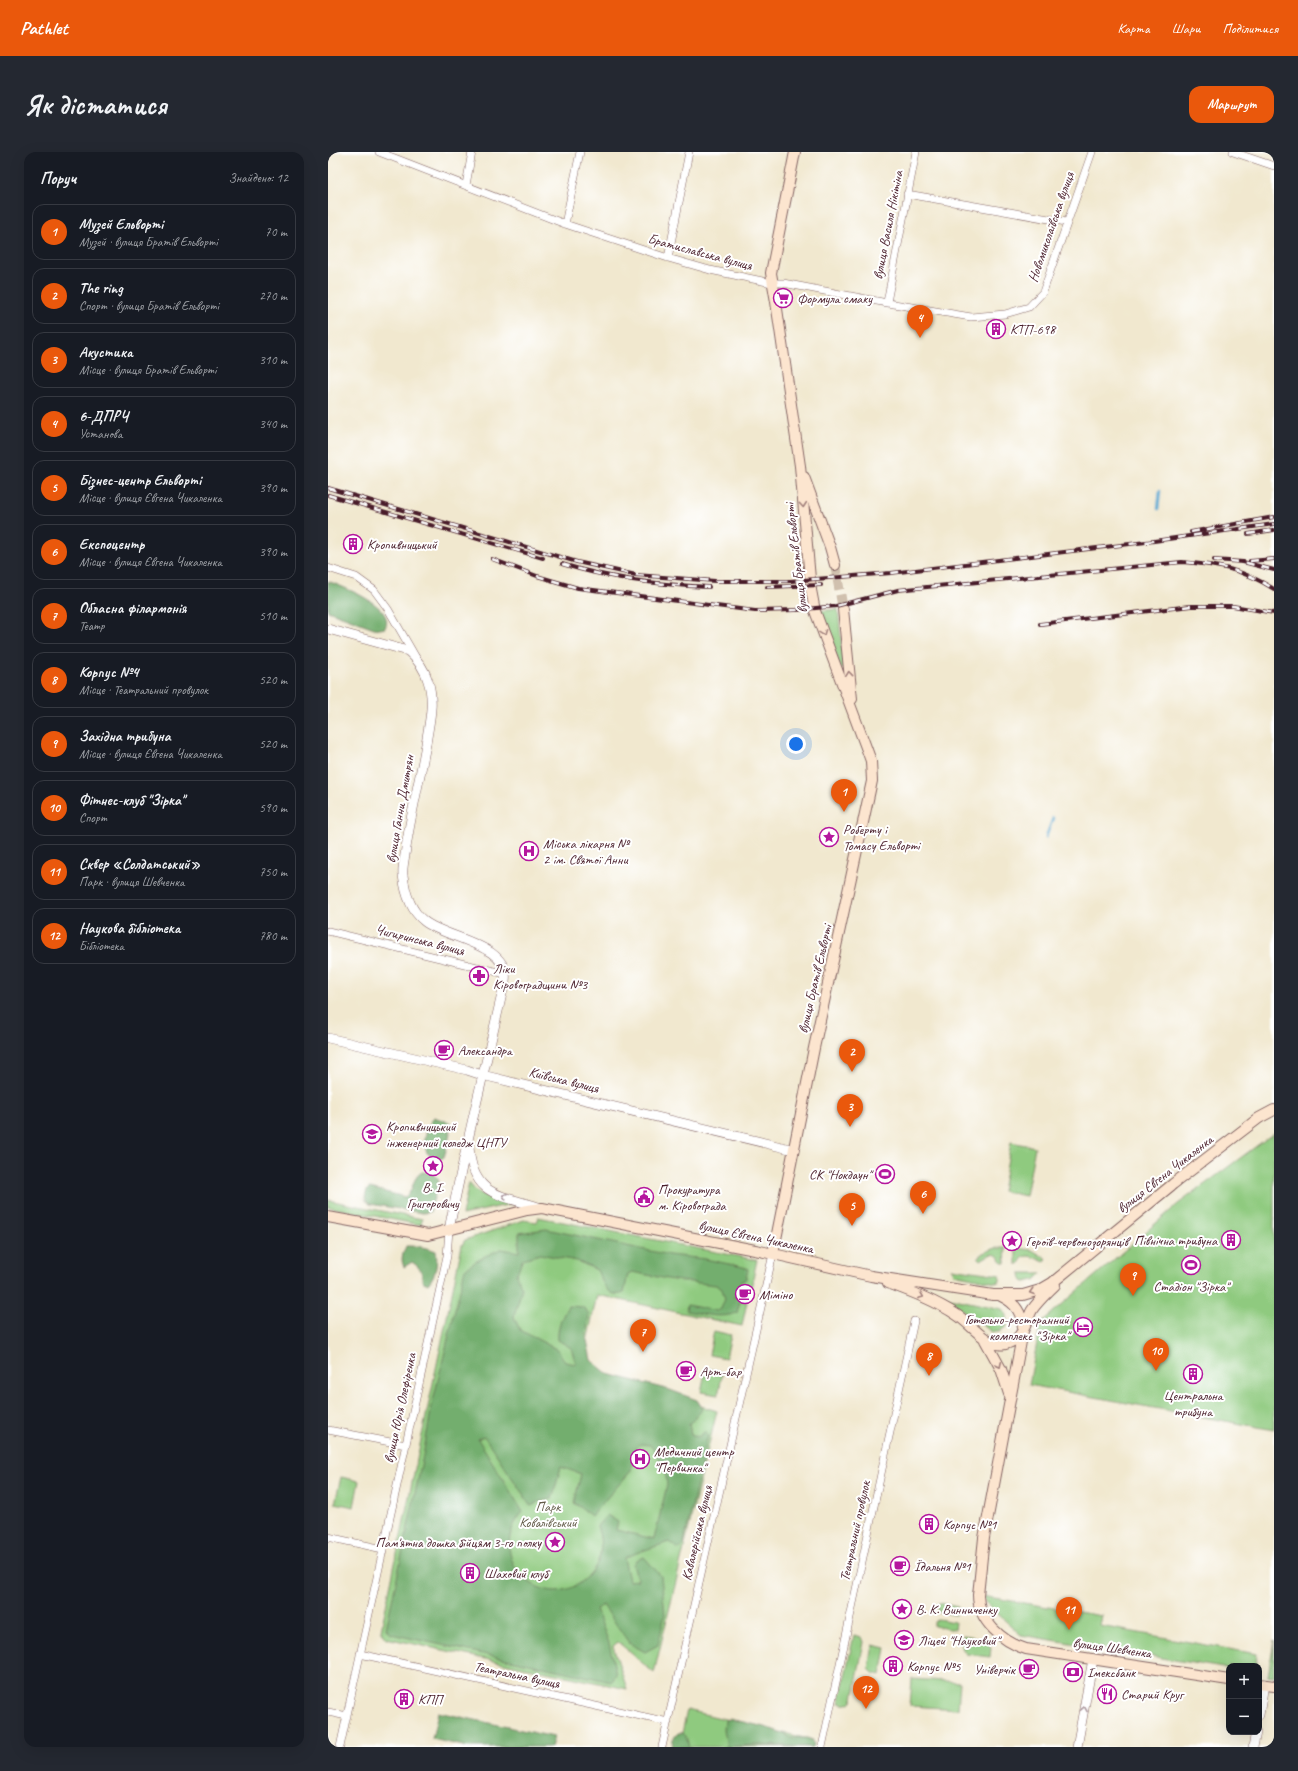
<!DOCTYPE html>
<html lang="uk">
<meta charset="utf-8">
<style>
:root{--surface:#171b24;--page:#242831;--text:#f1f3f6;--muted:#9ea1a6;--line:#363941;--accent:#ea580c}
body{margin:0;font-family:Caveat,sans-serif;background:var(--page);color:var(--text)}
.controls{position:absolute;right:12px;bottom:12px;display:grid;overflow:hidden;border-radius:8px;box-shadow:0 4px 16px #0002}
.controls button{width:36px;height:36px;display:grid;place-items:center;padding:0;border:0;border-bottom:1px solid var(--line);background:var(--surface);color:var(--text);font:20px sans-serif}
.you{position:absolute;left:468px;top:592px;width:14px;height:14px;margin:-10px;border:3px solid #fff;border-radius:50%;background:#1a73e8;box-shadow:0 0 0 6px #1a73e833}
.badge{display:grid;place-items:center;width:26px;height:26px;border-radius:50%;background:var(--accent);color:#fff;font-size:13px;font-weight:700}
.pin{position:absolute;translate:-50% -33px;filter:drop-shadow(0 1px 2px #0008)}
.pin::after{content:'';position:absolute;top:21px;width:14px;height:12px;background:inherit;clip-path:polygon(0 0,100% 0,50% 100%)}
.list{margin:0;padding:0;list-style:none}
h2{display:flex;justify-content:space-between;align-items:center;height:52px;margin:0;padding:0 16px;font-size:17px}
h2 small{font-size:13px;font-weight:400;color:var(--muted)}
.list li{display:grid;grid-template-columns:26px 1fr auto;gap:12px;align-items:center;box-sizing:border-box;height:56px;margin:0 8px 8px;padding:0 8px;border:1px solid var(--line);border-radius:12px}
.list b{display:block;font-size:15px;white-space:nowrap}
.list p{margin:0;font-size:13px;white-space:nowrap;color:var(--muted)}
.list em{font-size:13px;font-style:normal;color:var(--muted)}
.map{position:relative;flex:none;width:946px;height:1595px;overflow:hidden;border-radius:12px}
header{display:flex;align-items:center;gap:24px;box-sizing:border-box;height:56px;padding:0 20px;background:var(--accent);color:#fff}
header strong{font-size:19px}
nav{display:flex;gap:22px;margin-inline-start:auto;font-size:14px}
.intro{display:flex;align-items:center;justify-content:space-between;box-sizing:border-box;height:96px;padding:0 24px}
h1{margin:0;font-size:28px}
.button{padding:10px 18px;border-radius:12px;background:var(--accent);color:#fff;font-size:14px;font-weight:700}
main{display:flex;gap:24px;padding:0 24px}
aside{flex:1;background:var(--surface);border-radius:12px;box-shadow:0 4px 16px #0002}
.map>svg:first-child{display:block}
.green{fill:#8fca7f;stroke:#6c7455}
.forest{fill:#73ae6e;stroke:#5e664c;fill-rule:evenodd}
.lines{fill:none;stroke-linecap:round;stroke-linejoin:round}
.stream{stroke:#54a5cf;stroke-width:2.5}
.secondary-tunnel{stroke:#d0c0ae;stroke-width:10;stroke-dasharray:10 5;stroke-linecap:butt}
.minor-casing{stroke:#846564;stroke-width:8}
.tertiary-casing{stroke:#846564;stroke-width:10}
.secondary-casing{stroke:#846564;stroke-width:12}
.minor{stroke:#fff;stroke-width:7}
.tertiary{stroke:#fff;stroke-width:9}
.secondary{stroke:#fce5cf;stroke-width:10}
.rail-casing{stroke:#4a1f2b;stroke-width:4}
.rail{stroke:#fff;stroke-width:2.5;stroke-dasharray:8;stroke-linecap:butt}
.oneway{stroke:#a3827d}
.oneway2{stroke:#ae9aa0}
.labels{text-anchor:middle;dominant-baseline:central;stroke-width:4;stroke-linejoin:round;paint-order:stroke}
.street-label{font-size:14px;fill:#4a1f2b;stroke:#fff}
.poi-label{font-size:14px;fill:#4a1f2b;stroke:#fff;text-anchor:start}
.park-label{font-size:14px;fill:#625b48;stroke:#fff}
</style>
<header>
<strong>Pathlet</strong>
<nav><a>Карта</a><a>Шари</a><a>Поділитися</a></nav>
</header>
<div class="intro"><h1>Як дістатися</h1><a class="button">Маршрут</a></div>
<main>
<aside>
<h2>Поруч<small>Знайдено: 12</small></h2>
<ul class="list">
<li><span class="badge">1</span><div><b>Музей Ельворті</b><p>Музей · вулиця Братів Ельворті</p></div><em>70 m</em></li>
<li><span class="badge">2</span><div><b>The ring</b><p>Спорт · вулиця Братів Ельворті</p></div><em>270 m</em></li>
<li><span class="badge">3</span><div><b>Акустика</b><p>Місце · вулиця Братів Ельворті</p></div><em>310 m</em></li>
<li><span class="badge">4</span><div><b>6-ДПРЧ</b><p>Установа</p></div><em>340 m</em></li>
<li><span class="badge">5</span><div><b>Бізнес-центр Ельворті</b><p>Місце · вулиця Євгена Чикаленка</p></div><em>390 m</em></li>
<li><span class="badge">6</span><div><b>Експоцентр</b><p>Місце · вулиця Євгена Чикаленка</p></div><em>390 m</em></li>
<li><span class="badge">7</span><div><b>Обласна філармонія</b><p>Театр</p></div><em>510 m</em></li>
<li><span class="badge">8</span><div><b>Корпус №4</b><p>Місце · Театральний провулок</p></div><em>520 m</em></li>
<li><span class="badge">9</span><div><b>Західна трибуна</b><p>Місце · вулиця Євгена Чикаленка</p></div><em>520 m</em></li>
<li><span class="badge">10</span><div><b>Фітнес-клуб &quot;Зірка&quot;</b><p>Спорт</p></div><em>590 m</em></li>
<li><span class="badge">11</span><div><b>Сквер «Солдатський»</b><p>Парк · вулиця Шевченка</p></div><em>750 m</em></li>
<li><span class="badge">12</span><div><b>Наукова бібліотека</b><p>Бібліотека</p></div><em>780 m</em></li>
</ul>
</aside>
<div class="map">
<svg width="946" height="1595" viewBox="0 0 946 1595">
<rect width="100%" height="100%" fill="#fff"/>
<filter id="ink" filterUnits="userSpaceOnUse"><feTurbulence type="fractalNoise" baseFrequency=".025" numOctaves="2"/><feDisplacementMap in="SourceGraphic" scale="8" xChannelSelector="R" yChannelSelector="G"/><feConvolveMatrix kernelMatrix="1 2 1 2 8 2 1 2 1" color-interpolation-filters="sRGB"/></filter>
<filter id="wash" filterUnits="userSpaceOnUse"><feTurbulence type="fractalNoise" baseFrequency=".012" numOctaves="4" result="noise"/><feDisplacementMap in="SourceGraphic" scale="16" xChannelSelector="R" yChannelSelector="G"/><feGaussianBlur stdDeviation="0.9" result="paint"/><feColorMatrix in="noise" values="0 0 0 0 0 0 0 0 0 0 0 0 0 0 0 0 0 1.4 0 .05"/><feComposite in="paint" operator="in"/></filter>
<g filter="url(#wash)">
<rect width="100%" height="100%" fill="#f1e8cf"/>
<!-- green -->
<path class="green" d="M510,457L516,516L513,517L492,459Z
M946,981V1278L701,1233L711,1180L708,1175L850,1052Z
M683,990L707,995L698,1044L674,1039Z
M141,1031L148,1039L154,1042L183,1052L134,1063Z
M0,1048L94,1067L93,1073L0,1055Z
M210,1065L429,1108L423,1136L415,1134L412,1148L419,1150L414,1174L269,1143L253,1217L389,1259L326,1521L290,1490L285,1494L299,1537L58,1486L53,1478L134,1093L137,1088L196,1068L208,1070Z
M668,1096H678L677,1111H674C669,1098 662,1102 653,1108L650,1105L655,1101Z
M688,1096L704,1098L719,1107L716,1110C706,1105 696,1099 691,1112H688Z
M624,1116L672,1123V1129L668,1131L626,1122Z
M693,1121H714L707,1128L697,1130L694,1128Z
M612,1144L674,1157L679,1163V1174L671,1180H664L626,1152Z
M386,1179L403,1183L398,1206L381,1203Z
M378,1216L395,1220L390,1243L373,1240Z
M13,1325L31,1329L26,1355L7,1351Z
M654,1444L774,1464L772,1474L929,1502L928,1514H901V1517L693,1483L658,1451Z
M610,1451L630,1455L628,1463L611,1460L609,1457Z
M610,1467L627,1470L626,1478L606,1474V1470Z
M526,1483L534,1485L536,1490L525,1547C522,1553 517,1553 511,1551Z
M635,1483L654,1486L663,1496L662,1505L638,1502L633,1494Z
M946,1489V1525L940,1524Z
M545,1493L558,1496L553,1523L545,1521L541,1517Z
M584,1527L632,1530L630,1557L582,1554Z
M359,1558L485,1588L484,1595H351Z"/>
<!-- forest -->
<path class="forest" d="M0,429C14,435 69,454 57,476L52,477L46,476L0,459Z
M106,965L123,971C123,980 119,996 116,1005L111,1008L99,1001C94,990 98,975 106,965Z
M94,1020L104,1021L111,1028L102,1060L95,1061L42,1052C35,1048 37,1044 39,1038L42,1036L77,1045C87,1038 82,1028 94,1020Z
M218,1077L341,1103L377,1107L415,1115L420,1117L418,1127L412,1130L406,1145L412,1149L409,1161C391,1167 376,1162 358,1159L359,1153L389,1159L393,1157L397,1147L394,1137L388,1133L345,1128L304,1120L300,1122L296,1141C280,1147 275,1131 269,1118L249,1109L212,1102L195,1107L188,1123L194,1136L186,1165L192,1178L230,1198L237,1210L248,1212L243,1196L230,1188C229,1175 234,1165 240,1154L255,1155L261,1162L258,1183L263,1208L280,1222L342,1238L369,1248L375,1257L361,1272L363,1282L370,1285L378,1279L380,1284L355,1394L351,1397L341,1390L311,1400L296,1406L301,1429L310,1428L305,1413L308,1408L316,1405L333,1424L337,1462L330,1493L317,1500L301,1491L275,1453L268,1457L281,1491L288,1522L284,1530L63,1482L58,1477L95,1304L104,1253L137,1117L155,1105L173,1097L191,1100V1081ZM156,1284L203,1354L213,1349L224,1347L233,1315L253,1322L246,1351L255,1357L263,1364L303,1319L306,1298L312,1292L322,1293L329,1302L332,1311L337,1317L339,1333L326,1387L288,1378L290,1370L279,1363L269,1374C274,1388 275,1405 265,1418C226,1472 150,1410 195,1360L150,1287Z
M78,1094C89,1094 98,1095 108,1099C110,1111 108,1123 100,1132L94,1129C95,1119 91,1115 84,1110L76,1115C72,1106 75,1102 78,1094Z
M110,1560L226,1585L223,1595H140L104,1587Z
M401,1567C415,1570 453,1577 462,1586H479L484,1588L486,1593L485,1595L428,1593L399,1595L396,1578L397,1568Z
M350,1581H355L358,1584L361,1595H344L345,1587Z"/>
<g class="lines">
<!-- stream -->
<path class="stream" d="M830,357L832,339
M718,685L725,666"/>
</g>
</g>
<g filter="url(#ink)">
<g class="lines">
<!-- secondary-tunnel -->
<path class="secondary-tunnel" d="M507,413L515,457"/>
<!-- minor casing -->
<g class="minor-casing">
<path id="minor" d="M51,0L237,72L340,106L382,118L444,131H455L554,150L643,165L677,162L701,155L715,140L764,0
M905,0L946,14
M138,33L144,0
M579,42L738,70
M237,72L252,0
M340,106L361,0
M559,150L588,0
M0,416L28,425L46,438L60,457L87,504
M0,779L178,822
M0,1278L78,1293
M0,1385L55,1397
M32,1502L340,1570
M0,1560L19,1564
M12,1595L119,1104L121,1078
M334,1595L445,1102
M494,1595L586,1169"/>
</g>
<!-- tertiary casing -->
<g class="tertiary-casing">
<path id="tertiary" d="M0,477L80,499C89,507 97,518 100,529C107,550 101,571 98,592C92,627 83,661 78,696C77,705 74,715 75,723C77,740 82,758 96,769C118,787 183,792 177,829C158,912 137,994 121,1078
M0,886L139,918L154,923L466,998
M141,994C144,1045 173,1043 214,1056
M931,1563L936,1532
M749,1595L765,1507
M925,1595L928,1580"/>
</g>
<!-- secondary casing -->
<g class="secondary-casing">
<path id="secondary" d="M476,325L502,395L507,413
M515,457L524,547
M0,1065L100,1083L199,1058L214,1056L432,1099L543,1124L665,1143H695L712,1138L724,1131L845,1032L931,966L946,958
M445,1102L486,896L544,629L543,609L539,598L487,459L483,438L472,314L448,150L443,121L467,0
M560,1131C584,1140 608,1149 629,1163C640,1170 655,1188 665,1191C673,1194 682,1192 688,1187C697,1180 699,1167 704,1158C710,1149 719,1141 727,1133
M673,1144C688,1151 695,1162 695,1179L656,1386L650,1443C650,1469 675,1490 698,1497L901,1528
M657,1188L673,1217L681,1242
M931,1532L946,1534"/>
</g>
<!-- minor -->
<use href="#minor" class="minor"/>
<!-- tertiary -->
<use href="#tertiary" class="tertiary"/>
<!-- secondary -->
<use href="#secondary" class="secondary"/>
<!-- rail casing -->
<g class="rail-casing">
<path id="rail" d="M0,336L249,410L308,423L387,429H463L563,421L826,389L946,372
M0,343L215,406
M863,380L946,365
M920,382L946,378
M164,407L209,424L250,436L427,459L468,458L508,454L570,438L599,435L854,410C891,413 914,417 946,437
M886,408L915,410L946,418
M922,409L946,407
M234,412C282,427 331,433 381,435
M439,435L493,433
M712,472L863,454H905L946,461"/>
</g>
<!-- rail -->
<use href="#rail" class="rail"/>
</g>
<!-- one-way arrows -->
<defs><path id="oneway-chevron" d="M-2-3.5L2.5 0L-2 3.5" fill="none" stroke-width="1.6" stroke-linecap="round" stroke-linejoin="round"/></defs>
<g class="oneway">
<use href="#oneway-chevron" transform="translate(475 353) rotate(85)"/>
<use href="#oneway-chevron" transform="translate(495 481) rotate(69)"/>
<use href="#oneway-chevron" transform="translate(521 522) rotate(-96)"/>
<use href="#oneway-chevron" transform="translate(704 1140) rotate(163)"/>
<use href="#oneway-chevron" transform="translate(593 1144) rotate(22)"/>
<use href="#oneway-chevron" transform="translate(671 1213) rotate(65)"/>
</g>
<g class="oneway2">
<use href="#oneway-chevron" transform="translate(177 1044) rotate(-162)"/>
<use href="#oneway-chevron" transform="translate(756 1557) rotate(-80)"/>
</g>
</g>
<!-- icons -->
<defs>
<g id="supermarket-ring" transform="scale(1)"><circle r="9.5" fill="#fff" stroke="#b5179e" stroke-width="1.5"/><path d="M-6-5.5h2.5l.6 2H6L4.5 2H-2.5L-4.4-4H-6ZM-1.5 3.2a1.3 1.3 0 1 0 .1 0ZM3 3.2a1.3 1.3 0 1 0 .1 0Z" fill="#b5179e"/></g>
<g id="building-ring" transform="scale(1)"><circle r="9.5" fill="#fff" stroke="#b5179e" stroke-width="1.5"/><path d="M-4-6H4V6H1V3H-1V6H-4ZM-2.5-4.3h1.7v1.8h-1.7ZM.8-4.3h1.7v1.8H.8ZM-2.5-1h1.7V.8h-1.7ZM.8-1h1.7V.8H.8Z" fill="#b5179e"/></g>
<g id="sight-ring" transform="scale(1)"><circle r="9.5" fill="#fff" stroke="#b5179e" stroke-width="1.5"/><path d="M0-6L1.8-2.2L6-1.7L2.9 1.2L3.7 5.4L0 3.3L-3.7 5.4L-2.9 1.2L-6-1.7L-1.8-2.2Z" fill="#b5179e"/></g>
<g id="hospital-ring" transform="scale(1)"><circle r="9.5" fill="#fff" stroke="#b5179e" stroke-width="1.5"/><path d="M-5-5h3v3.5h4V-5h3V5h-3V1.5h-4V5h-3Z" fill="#b5179e"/></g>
<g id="pharmacy-ring" transform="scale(1)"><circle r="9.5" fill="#fff" stroke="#b5179e" stroke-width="1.5"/><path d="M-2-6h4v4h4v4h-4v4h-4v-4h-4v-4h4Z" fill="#b5179e"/></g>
<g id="cafe-ring" transform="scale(1)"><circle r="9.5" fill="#fff" stroke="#b5179e" stroke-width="1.5"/><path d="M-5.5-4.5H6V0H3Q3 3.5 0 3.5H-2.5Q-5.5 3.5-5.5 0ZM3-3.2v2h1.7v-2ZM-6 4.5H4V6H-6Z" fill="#b5179e"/></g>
<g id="university-ring" transform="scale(1)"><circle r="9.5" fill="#fff" stroke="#b5179e" stroke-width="1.5"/><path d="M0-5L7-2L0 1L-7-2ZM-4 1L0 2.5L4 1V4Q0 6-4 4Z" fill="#b5179e"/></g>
<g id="stadium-ring" transform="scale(1)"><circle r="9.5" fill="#fff" stroke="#b5179e" stroke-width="1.5"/><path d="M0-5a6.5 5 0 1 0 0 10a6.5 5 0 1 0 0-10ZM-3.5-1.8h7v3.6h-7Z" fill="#b5179e"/></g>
<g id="civic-ring" transform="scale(1)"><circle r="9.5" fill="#fff" stroke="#b5179e" stroke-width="1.5"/><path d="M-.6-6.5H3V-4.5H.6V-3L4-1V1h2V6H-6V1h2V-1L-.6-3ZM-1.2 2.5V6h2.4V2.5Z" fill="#b5179e"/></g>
<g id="hotel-ring" transform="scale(1)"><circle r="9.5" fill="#fff" stroke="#b5179e" stroke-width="1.5"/><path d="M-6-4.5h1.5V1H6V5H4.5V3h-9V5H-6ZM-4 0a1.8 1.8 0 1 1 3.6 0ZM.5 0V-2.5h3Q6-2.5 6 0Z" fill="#b5179e"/></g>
<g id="school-ring" transform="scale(1)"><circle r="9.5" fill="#fff" stroke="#b5179e" stroke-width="1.5"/><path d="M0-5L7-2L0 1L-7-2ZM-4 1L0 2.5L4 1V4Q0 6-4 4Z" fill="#b5179e"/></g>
<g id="bank-ring" transform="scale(1)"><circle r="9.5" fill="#fff" stroke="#b5179e" stroke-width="1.5"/><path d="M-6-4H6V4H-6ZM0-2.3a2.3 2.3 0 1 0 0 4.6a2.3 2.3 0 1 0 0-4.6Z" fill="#b5179e"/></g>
<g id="restaurant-ring" transform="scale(1)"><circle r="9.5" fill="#fff" stroke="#b5179e" stroke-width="1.5"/><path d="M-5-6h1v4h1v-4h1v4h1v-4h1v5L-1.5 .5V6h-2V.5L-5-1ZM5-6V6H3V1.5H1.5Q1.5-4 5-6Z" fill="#b5179e"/></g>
</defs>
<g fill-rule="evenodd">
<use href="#supermarket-ring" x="455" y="146"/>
<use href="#building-ring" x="668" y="177"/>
<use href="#building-ring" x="25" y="392"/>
<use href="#sight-ring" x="501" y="685"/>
<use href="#hospital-ring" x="201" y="699"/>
<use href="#pharmacy-ring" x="151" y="824"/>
<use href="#cafe-ring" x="116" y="898"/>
<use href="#university-ring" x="44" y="982"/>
<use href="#sight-ring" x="105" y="1014"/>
<use href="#stadium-ring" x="557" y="1022"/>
<use href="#civic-ring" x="316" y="1045"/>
<use href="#building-ring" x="903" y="1088"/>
<use href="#sight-ring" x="684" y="1089"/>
<use href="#stadium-ring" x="863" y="1113"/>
<use href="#cafe-ring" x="417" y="1142"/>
<use href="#hotel-ring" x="755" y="1175"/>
<use href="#cafe-ring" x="358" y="1219"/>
<use href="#building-ring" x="865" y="1222"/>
<use href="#hospital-ring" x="312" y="1307"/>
<use href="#building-ring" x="601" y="1372"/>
<use href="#sight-ring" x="227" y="1390"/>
<use href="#cafe-ring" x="572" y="1414"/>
<use href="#building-ring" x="142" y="1421"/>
<use href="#sight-ring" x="574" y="1457"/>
<use href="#school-ring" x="576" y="1488"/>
<use href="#building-ring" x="565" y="1514"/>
<use href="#cafe-ring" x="701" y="1517"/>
<use href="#bank-ring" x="745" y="1520"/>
<use href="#restaurant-ring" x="779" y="1542"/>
<use href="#building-ring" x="76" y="1547"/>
</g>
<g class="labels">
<!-- street labels -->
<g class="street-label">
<text transform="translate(560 73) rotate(-79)">вулиця Василя Нікітіна</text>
<text transform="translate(723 75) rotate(-71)">Новомиколаївська вулиця</text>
<text transform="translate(372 100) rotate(15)">Братиславська вулиця</text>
<text transform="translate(468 406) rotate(-97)">вулиця Братів Ельворті</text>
<text transform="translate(72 657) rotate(-80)">вулиця Ганни Дмитрян</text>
<text transform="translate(92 788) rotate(14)">Чигиринська вулиця</text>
<text transform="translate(487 827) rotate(-77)">вулиця Братів Ельворті</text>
<text transform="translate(236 928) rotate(14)">Київська вулиця</text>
<text transform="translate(837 1022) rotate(-38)">вулиця Євгена Чикаленка</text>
<text transform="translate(428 1085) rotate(12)">вулиця Євгена Чикаленка</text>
<text transform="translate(72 1256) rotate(-78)">вулиця Юрія Олефіренка</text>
<text transform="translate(527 1379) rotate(-78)">Театральний провулок</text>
<text transform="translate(369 1381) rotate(-77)">Кавалерійська вулиця</text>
<text transform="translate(784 1496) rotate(8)">вулиця Шевченка</text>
<text transform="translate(189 1523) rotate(12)">Театральна вулиця</text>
</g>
<!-- poi labels -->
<g class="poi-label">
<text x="469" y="146">Формула смаку</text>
<text x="682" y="177">КТП-698</text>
<text x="39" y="392">Кропивницький</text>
<text x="515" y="677">Роберту і<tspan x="515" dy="16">Томасу Ельворті</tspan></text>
<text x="215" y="691">Міська лікарня №<tspan x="215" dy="16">2 ім. Святої Анни</tspan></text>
<text x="165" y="816">Ліки<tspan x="165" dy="16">Кіровоградщини №3</tspan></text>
<text x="130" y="898">Александра</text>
<text x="58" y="974">Кропивницький<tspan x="58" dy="16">інженерний коледж ЦНТУ</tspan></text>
<text x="543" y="1022" text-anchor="end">СК "Нокдаун"</text>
<text x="105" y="1035" text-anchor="middle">В. І.<tspan x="105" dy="16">Григоровичу</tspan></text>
<text x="330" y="1037">Прокуратура<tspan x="330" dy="16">м. Кіровограда</tspan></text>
<text x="889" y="1088" text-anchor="end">Північна трибуна</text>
<text x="698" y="1089">Героїв-червонозорянців</text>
<text x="863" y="1134" text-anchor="middle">Стадіон "Зірка"</text>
<text x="431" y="1142">Міміно</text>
<text x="741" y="1167" text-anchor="end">Готельно-ресторанний<tspan x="741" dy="16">комплекс "Зірка"</tspan></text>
<text x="372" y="1219">Арт-бар</text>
<text x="865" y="1243" text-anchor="middle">Центральна<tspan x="865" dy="16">трибуна</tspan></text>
<text x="326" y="1299">Медичний центр<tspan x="326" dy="16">"Первинка"</tspan></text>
<text x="615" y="1372">Корпус №1</text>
<text x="213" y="1390" text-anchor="end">Пам'ятна дошка бійцям 3-го полку</text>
<text x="586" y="1414">Їдальня №1</text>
<text x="156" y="1421">Шаховий клуб</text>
<text x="588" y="1457">В. К. Винниченку</text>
<text x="590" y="1488">Ліцей "Науковий"</text>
<text x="579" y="1514">Корпус №5</text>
<text x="687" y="1517" text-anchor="end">Універчік</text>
<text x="759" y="1520">Імексбанк</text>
<text x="793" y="1542">Старий Круг</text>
<text x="90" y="1547">КПП</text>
</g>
<!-- park labels -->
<g class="park-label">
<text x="220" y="1354">Парк<tspan x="220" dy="16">Ковалівський</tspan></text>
</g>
</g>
</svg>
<div class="controls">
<button>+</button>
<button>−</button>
</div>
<div class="you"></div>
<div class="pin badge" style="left:516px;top:660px">1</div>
<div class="pin badge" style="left:524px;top:920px">2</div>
<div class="pin badge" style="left:522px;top:975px">3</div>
<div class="pin badge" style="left:592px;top:186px">4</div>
<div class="pin badge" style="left:524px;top:1074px">5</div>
<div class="pin badge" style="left:595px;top:1062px">6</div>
<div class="pin badge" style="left:315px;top:1200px">7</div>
<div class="pin badge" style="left:601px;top:1224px">8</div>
<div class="pin badge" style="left:805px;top:1144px">9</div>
<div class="pin badge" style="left:828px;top:1219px">10</div>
<div class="pin badge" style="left:741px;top:1478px">11</div>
<div class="pin badge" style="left:538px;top:1557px">12</div>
</div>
</main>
